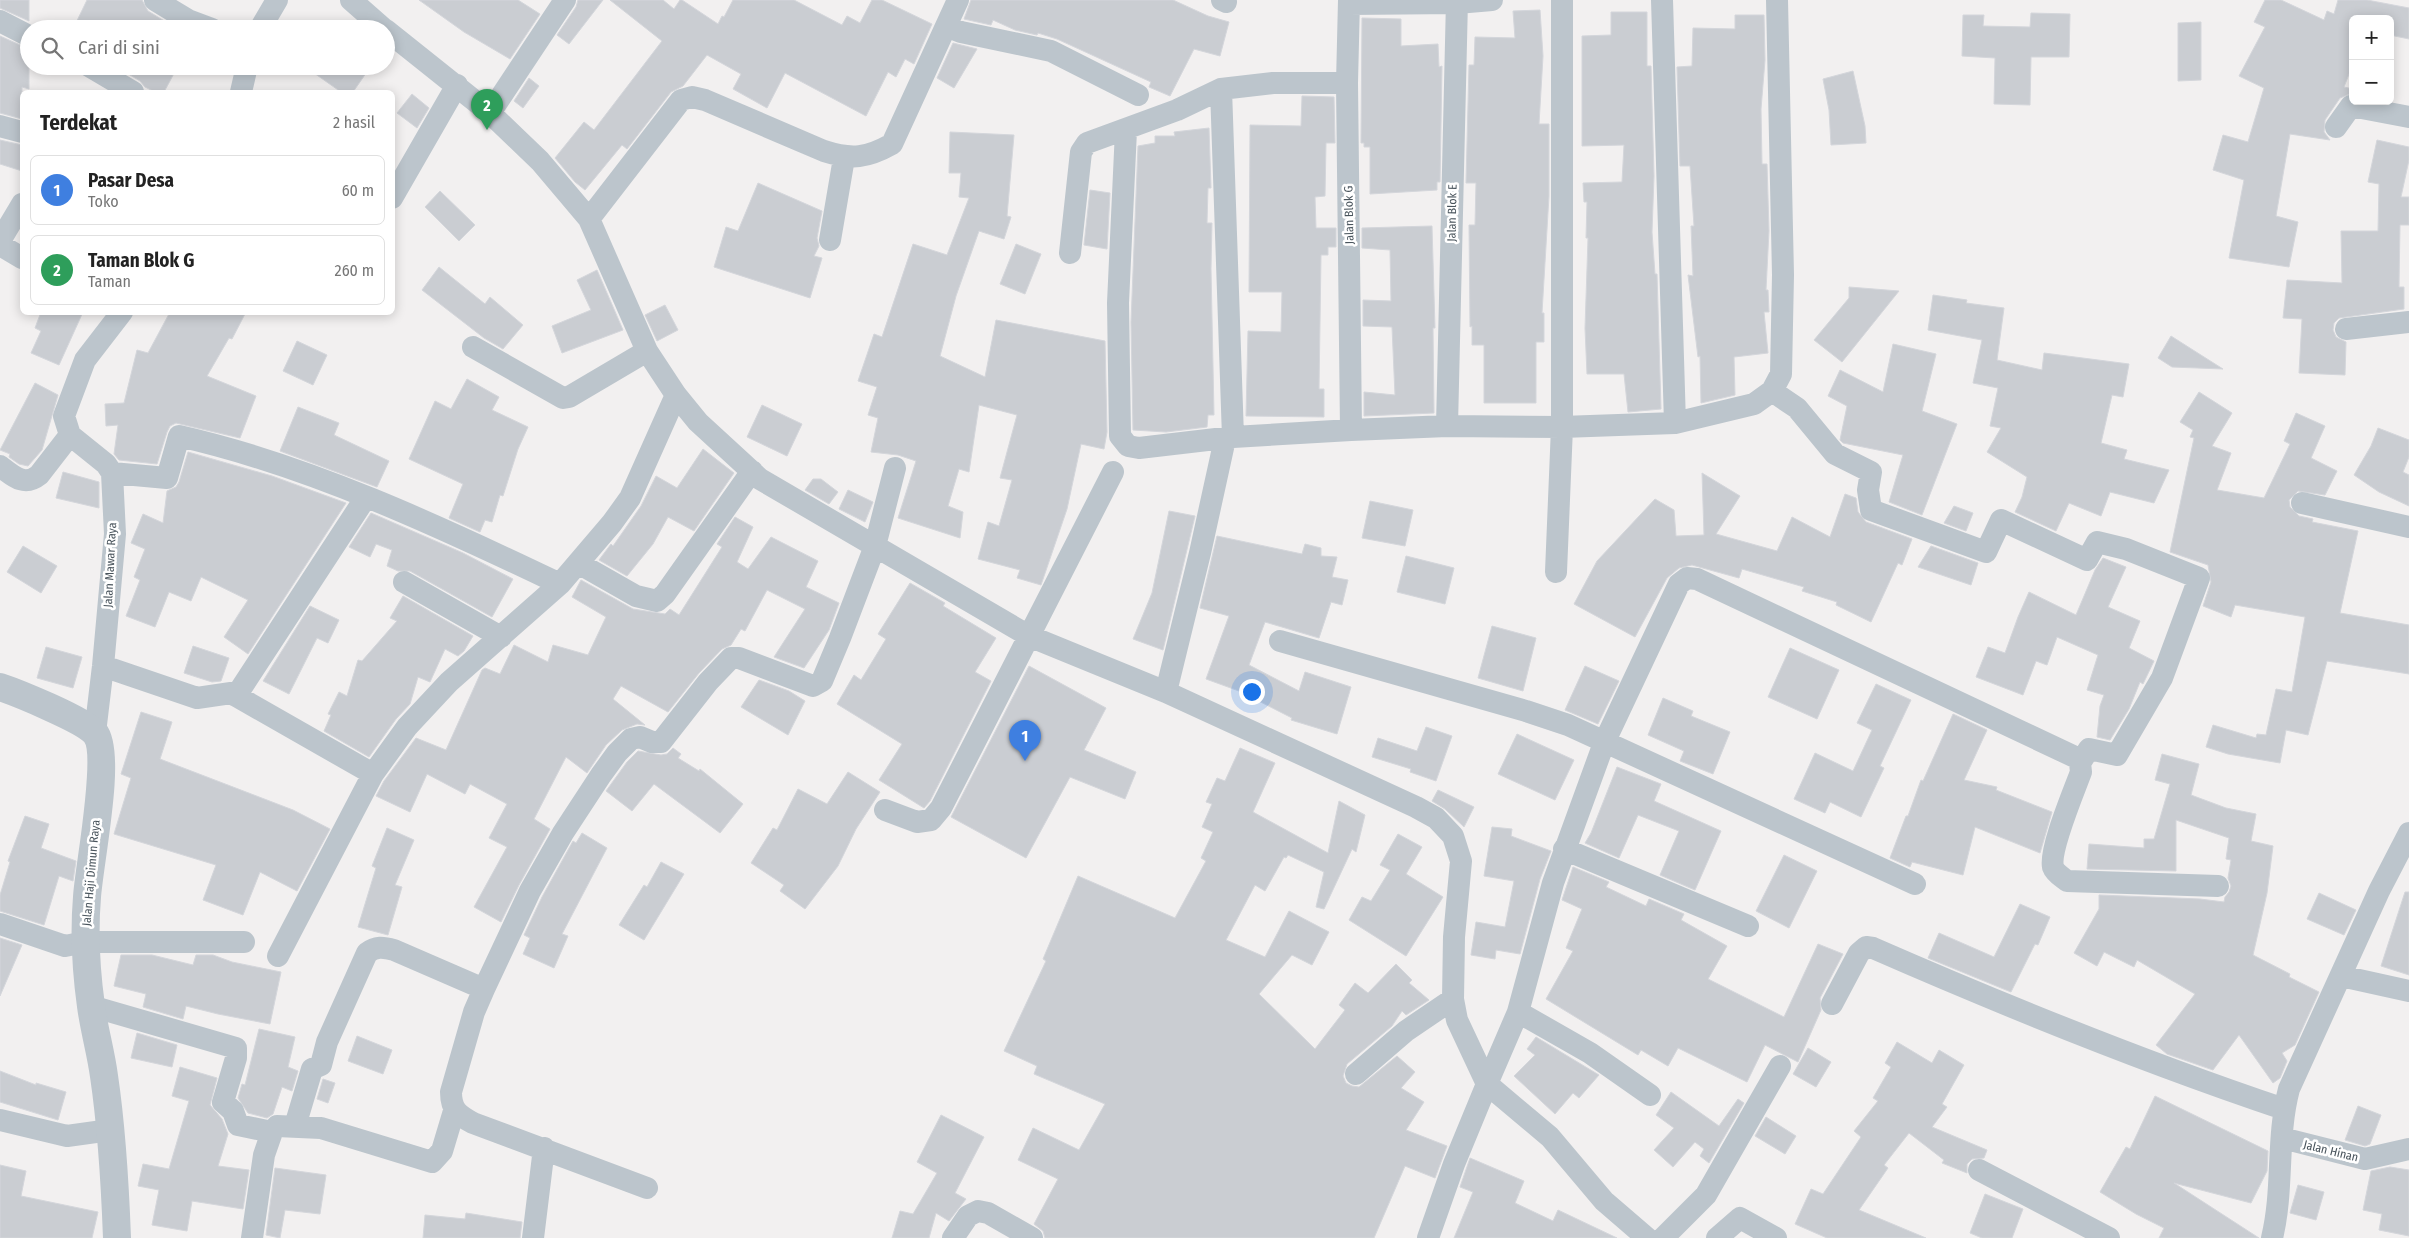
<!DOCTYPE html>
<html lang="id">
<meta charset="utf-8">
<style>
:root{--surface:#fff;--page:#f6f6f6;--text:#222;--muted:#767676;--line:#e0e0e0;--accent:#7c3aed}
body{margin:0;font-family:"Fira Sans Condensed",sans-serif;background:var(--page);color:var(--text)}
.controls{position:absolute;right:15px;top:15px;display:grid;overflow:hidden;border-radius:8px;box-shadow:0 2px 12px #0003}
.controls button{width:45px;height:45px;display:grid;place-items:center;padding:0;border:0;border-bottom:1px solid var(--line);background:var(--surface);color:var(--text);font:25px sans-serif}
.you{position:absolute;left:1251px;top:691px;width:18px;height:18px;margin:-12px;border:4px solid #fff;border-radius:50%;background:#1a73e8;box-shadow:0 0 0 8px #1a73e833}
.badge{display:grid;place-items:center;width:32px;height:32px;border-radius:50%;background:var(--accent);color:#fff;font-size:16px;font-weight:700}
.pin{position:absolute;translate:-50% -41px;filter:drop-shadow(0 1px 2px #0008)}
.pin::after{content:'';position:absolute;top:26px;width:18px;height:15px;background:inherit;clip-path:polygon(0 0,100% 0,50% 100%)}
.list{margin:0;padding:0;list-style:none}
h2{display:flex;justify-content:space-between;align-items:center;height:65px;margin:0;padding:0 20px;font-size:21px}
h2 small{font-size:16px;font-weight:400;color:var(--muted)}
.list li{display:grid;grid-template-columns:32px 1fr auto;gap:15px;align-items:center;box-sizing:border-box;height:70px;margin:0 10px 10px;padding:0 10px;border:1px solid var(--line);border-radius:8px}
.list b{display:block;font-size:19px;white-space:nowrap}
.list p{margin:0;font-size:16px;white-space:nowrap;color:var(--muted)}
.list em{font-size:16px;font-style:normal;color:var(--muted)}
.icon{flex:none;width:28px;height:28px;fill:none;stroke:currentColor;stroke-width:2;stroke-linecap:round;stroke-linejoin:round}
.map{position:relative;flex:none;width:2409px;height:1238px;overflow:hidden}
.search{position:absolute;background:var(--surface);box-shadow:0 2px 12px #0003;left:20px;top:20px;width:375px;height:55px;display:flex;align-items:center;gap:12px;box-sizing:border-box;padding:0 18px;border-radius:28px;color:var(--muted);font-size:19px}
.panel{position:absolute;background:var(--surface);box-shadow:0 2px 12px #0003;left:20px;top:90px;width:375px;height:225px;border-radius:8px}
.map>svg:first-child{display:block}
.building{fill:#cacdd2;stroke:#d4d6db}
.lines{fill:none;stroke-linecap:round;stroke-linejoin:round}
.minor{stroke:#bcc5cc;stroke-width:22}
.tertiary{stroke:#bcc5cc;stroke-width:28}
.labels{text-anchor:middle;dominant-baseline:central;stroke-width:5;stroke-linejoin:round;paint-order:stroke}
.street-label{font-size:12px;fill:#49545c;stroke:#fff}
</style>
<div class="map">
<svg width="2409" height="1238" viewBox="0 0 2409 1238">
<rect width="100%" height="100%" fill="#f2f0f0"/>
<!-- building -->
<path class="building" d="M0,0H29V21L0,8Z
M87,0H142L148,11L166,22L162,29H73Z
M419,0H518L540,14L510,59L464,32Z
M578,0H603L569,44L557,35L576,7Z
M610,0H663L674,9L680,0H682L718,24L722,16L724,17L733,0H794L842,25L847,16L860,23L872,0H882L932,24L914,64L905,59L896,77L888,72L866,116L785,73L767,108L733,89L741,74L707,55L683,86L671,92L627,149L622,145L585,190L575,182L555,158L584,122L594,130L662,41Z
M971,0H1173L1208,16L1229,22L1220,56L1194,49L1170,96L1149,87L1151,82L1057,39L1038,33L1037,35L1015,30L993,20L991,25L964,19Z
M2265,0H2281L2324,20L2327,11L2334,14L2338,0H2367L2409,8V39L2390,35V19H2353V64L2344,87L2353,89L2352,93L2340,98L2325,120L2324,132L2330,140L2290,134L2276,216L2298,222L2289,267L2229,258L2244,180L2213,170L2223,135L2248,142L2264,88L2239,76L2265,27L2254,22Z
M1540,10L1543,56L1539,124H1549V196L1542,313H1544V342H1536V403H1484V345H1472V326L1470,327L1469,225H1475L1476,183H1466L1469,65H1474L1475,37L1515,38L1513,11Z
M1611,12H1647V66H1651L1654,176L1652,232L1655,274H1657L1661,409L1628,412L1624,374H1587L1585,328L1588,238H1586L1587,202H1584L1583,183L1622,182L1624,145L1582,146V36L1611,35Z
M2031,13L2070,14L2069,57H2031L2030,105L1994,104L1995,58L1962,56L1963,15H1984L1983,26L2030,27Z
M1735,15H1764L1765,60L1761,109L1762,164H1767L1769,231L1766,290H1768L1769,312H1764L1768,353L1734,357L1735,395L1701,403L1700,356L1698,357L1688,275L1693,276L1691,226H1694L1690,166H1680L1677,67L1692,66L1693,28L1735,29Z
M1362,18L1401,19V46L1438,44L1439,67L1442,66L1440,182H1437V190L1370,194V147H1364V143H1361Z
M2201,22V80L2178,81V23Z
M0,36L29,49V89L22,87V119L0,113Z
M953,43L977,49L954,88L937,78Z
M115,66H178L164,92H155L145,87L140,81Z
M304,66H371L353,92H341Z
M1853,71L1865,126L1866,143L1831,145L1829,110L1823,79Z
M529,78L539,86L523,108L514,101Z
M412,94L429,108L417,128L397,113Z
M1302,96L1334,97L1335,143H1326L1325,196L1315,197L1316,228H1336V247H1328V255H1321L1319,389H1324V417L1246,416L1248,331L1281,332L1282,292H1249L1250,125L1301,126Z
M1209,128L1211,188H1208L1207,223H1212L1211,269L1214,415H1208L1207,427L1166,432L1133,430L1131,322L1138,146L1155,143V136H1175L1174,132Z
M950,132L1014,135L1007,216L1011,217L1004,239L979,231L956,296L940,356L985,377L996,320L1105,341L1107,432L1104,449L1081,444L1067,509L1041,585L1017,578L1020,570L978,559L988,522L999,526L1012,480L1000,478L1017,415L979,405L969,472L959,469L948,506L963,512L960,538L898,518L916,461L898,455L871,452L878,418L868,415L877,387L858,381L874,334L882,337L913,244L947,255L969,198L959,197L961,173H949Z
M0,140L22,145V171L0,164Z
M2377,140L2409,147V160L2401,197H2409V225H2400L2399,287H2404V309L2339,318L2334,323L2333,330L2336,337L2346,342L2345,375L2299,373L2302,319L2283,318L2287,280L2342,283L2341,231H2378L2379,184L2368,182Z
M758,183L822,211L817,238L819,246L814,256L822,258L810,298L714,267L726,227L738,231Z
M1090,190L1110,193L1107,249L1084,245Z
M440,191L475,225L459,241L425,207Z
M1432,226L1435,328H1433L1434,413L1364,416V392L1395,395L1392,327L1363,326V300L1391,301L1390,250L1362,248V228Z
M1016,244L1041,254L1025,294L1000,284Z
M439,267L485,304L490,297L523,325L503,349L484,338L422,290Z
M597,270L623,330L562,353L552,326L591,310L577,280Z
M1849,287L1899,291L1842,362L1814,340L1849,298Z
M1933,295L1967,300L1966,303L2004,308L1997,360L2042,370L2044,353L2129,364L2123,397L2112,395L2101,443L2127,450L2124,459L2169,470L2154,503L2110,492L2101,516L2069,503L2056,531L2015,512L2022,497L2027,477L1987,452L2001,428L1990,426L1998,388L1973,383L1982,340L1928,330Z
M665,305L678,330L657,341L645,315Z
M41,312H83L59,365L31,353L41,331L35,328Z
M170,312H246L232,339L229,338L207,376L256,396L240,438L176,423L170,426L167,432L157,464L119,460L114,454L118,425L106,426L105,404L124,403L137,350L148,353Z
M2171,336L2193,350L2223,369L2172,367L2158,358Z
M297,341L327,355L313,385L283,371Z
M1893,344L1936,354L1922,411L1957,424L1922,515L1889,502L1903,455L1843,443L1840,440L1847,406L1828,396L1840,370L1883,392Z
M467,379L499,397L492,410L528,427L518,449L503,496L500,495L492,522L485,520L480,532L449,518L463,484L409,459L435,401L451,409Z
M35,383L58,395L42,450L28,466L19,464L9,457L10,454L0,450Z
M2199,392L2232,413L2212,446L2231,453L2217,490L2264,498L2290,444L2284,441L2296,413L2325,426L2311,458L2337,471L2325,495L2298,491L2289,500L2290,507L2299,516L2313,519L2312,522L2358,531L2340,613L2409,625V674L2327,661L2308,735L2286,730L2280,763L2228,754L2206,747L2213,725L2256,738L2257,734L2266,735L2276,689L2292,692L2305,617L2235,605L2231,617L2203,606L2211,582L2208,565L2170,552L2194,438L2190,437L2193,430L2180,422Z
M762,405L802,424L787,456L747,437Z
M298,407L339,423L334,435L389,461L377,487L280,451Z
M2378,428L2409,440V457L2403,472L2409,475V506L2379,492L2354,475L2371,446Z
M703,449L734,473L694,531L668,517L653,544L627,576L599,560L611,544L613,546L641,506L656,476L677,488Z
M188,452L272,476L346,503L248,654L224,637L248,600L201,577L191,601L169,592L155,627L126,616L140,580L134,577L145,549L131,543L143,514L163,523L167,491L176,487L179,482Z
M63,472L99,482V508L56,498Z
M1702,473L1740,496L1716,534L1777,551L1792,517L1830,537L1845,494L1856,498L1858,512L1866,522L1912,539L1902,565L1898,563L1871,622L1836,605L1837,602L1802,591L1804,587L1742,569L1739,578L1692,565L1679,568L1667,578L1635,637L1574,604L1597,561L1655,499L1674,510L1676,536L1704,535Z
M813,479H821L838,492L829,504L805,490Z
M848,490L873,502L865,522L839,509Z
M1370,501L1413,510L1405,546L1362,538Z
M1954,506L1973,513L1966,531L1944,523Z
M1169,511L1195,516L1163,650L1133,639L1152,593Z
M371,513L463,553L513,579L492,617L410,571H398L387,566L392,550L376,544L370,557L349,547Z
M735,517L753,527L737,562L748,569L771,537L818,561L806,587L839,603L829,630L804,668L774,657L805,609L767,590L745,631L741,629L731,645L722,649L699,673L668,712L621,686L613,699L645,725L637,724L622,730L606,745L587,773L566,757L534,819L550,829L519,885L501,922L474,907L507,847L489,838L507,804L470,784L465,794L427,774L410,812L376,796L384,781L416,738L446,750L482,670L485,668L500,674L514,645L548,662L553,645L588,655L606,617L572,597L581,580L633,609L665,614L670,609L679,615L722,547L717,544Z
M1217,536L1302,554L1305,544L1321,548V556L1337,557L1332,577L1348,580L1342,605L1331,602L1319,638L1265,622L1249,665L1299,691L1305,672L1351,687L1337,734L1291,720L1292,718L1239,691L1206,679L1229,616L1200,608Z
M23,546L57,566L41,593L7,572Z
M1931,546L1978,563L1971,585L1918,567Z
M1406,556L1454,568L1445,604L1397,592Z
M2103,558L2126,567L2108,607L2140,621L2129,648L2154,661L2143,684L2140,682L2129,709L2110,740L2097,737L2100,706L2104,695L2087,690L2098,655L2057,637L2047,665L2036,661L2023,695L1976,677L1988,647L2005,653L2018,617L2029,592L2076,615L2095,570Z
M910,583L945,603L943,606L996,638L975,672L991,681L930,801L924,808L879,780L902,744L837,704L854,675L861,680L886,639L878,634Z
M403,596L473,636L464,651L458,656L445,649L430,682L418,677L410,704L396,719L369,757L324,731L331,715L328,714L339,692L347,696L358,660L362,661L397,621L390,618Z
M310,606L339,620L328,643L317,638L289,694L263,681Z
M1492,626L1536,638L1523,691L1478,678Z
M193,646L229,658L221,681L212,682L184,673Z
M46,647L82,657L73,688L37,678Z
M1790,648L1839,670L1817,719L1768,697Z
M1029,666L1106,708L1084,750L1136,772L1125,799L1070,777L1026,858L951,817Z
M1585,666L1619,681L1598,724L1565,710Z
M759,680L789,691L805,701L788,735L741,707Z
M1876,684L1911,700L1880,766L1884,768L1861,817L1830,802L1825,813L1794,799L1815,753L1853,771L1872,730L1857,723Z
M1663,698L1693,711L1691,716L1730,732L1713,774L1680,761L1684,751L1648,735Z
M141,712L172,722L160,759L293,810L330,829L297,891L260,872L243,915L203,900L216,865L114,834L131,778L121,774Z
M1953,714L1987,730L1964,780L1997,787L1996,790L2052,812L2040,853L1975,827L1963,875L1912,862L1910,867L1890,858L1906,816H1908L1921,780L1923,781Z
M1426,727L1452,736L1436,781L1410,772L1411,769L1372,757L1378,738L1417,751Z
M1517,734L1574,760L1555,800L1498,774Z
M673,748L681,754L678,758L699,771L700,769L743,804L720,833L654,784L632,811L606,791L627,762L638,751L661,755L667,754Z
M1240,748L1275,763L1253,812L1328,853L1339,801L1365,815L1356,852L1352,849L1324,909L1316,907L1324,872L1288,855L1286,858L1284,857L1265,891L1255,885L1226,940L1265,957L1289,911L1329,932L1312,965L1292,955L1259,994L1315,1049L1345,1010L1339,1005L1355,983L1368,993L1396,964L1412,980L1409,983L1429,1000L1406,1015L1402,1011L1392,1026L1347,1064L1343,1076L1346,1083L1352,1086L1359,1087L1397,1056L1415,1072L1401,1088L1424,1102L1406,1130L1447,1146L1435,1178L1405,1166L1374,1238H1045L1043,1231L1034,1224L1058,1179L1018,1160L1033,1128L1079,1150L1105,1104L1034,1074L1037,1066L1004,1051L1046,961L1043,959L1078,876L1175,918L1206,861L1201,858L1213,832L1202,827L1212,804L1206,802L1217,778L1225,781Z
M2162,754L2199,764L2191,795L2226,808L2256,814L2251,841L2273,846L2267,893L2253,955L2290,974L2289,977L2319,992L2295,1045L2282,1053L2287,1061L2280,1078L2273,1083L2239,1035L2213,1070L2167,1054L2156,1045L2195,994L2137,960L2134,967L2104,952L2097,966L2074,953L2099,909V895L2200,899L2224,902L2225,897L2229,892L2231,886L2228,878L2231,860L2226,859L2229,838L2176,820V871L2087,869L2089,844L2144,848V839H2154L2170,784L2155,780Z
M1617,767L1661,784L1654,801L1721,831L1695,890L1660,875L1679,831L1638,815L1619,858L1585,843L1591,833Z
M848,772L880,792L856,829L838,866L805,909L780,891L784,885L751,863L773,828L777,830L798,789L827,804Z
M1438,790L1474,807L1464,827L1445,809L1432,801Z
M25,816L49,824L41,848L76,861L73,881L59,876L44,925L0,911V895L10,862L8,861Z
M1492,827L1512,829L1511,836L1551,851L1540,879L1520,954L1496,950L1495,959L1471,955L1476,922L1505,927L1514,881L1484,876Z
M387,828L414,840L395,885L402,887L388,935L358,927L376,868L372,866Z
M582,833L607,848L562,934L568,936L554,968L523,954L530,938L524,935L542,897L573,841L576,843Z
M1398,834L1422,847L1406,874L1443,897L1406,956L1349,920L1362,897L1371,901L1390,870L1380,865Z
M1784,855L1817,871L1789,928L1756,911Z
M661,862L684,874L644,940L619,925L644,885L647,887Z
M1573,867L1609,882L1606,887L1646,906L1649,899L1684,914L1681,920L1727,946L1708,979L1784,1017L1818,944L1843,954L1820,998L1821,1010L1798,1062L1765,1045L1747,1082L1678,1048L1668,1066L1641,1050L1638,1055L1546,999L1573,951L1566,948L1582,909L1562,900Z
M2405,892H2409V975L2381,966Z
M2319,893L2356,910L2344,935L2307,919Z
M2020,904L2050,917L2038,945L2035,944L2011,992L1928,958L1939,933L1994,957Z
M0,938L22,945L0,996Z
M121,955H152L193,965L196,955H213L232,962L281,972L270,1024L218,1014L186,1006L183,1019L143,1007L146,994L114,986Z
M259,1029L295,1037L288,1067L298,1071L292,1091L282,1087L273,1114L267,1118L248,1113L238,1098L242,1084L245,1085Z
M137,1033L177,1045L172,1067L131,1058Z
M357,1036L392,1050L383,1074L348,1061Z
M1536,1037L1599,1075L1579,1098L1573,1093L1555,1114L1514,1076L1535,1055L1527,1049Z
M1897,1042L1932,1063L1939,1050L1964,1065L1942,1104L1947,1107L1932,1127L1987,1150L1984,1158L1972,1159L1967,1164V1173L1942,1163L1944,1160L1909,1133L1884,1165L1888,1168L1859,1210L1926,1238H1827L1795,1224L1811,1189L1823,1194L1861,1137L1854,1131L1878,1101L1873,1098L1891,1067L1885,1063Z
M1808,1048L1831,1062L1816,1087L1793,1074Z
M180,1067L217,1078L210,1105L222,1119L228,1134L218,1166L249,1170L243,1209L192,1201L187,1231L152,1225L159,1190L138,1186L143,1164L169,1169L189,1101L172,1096Z
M0,1071L36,1085V1083L66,1092L58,1120L0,1102Z
M323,1079L335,1083L328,1103L317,1099Z
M1671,1092L1719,1126L1738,1099L1744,1103L1709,1163L1700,1156L1704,1149L1695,1142L1673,1167L1654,1150L1674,1128L1656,1115Z
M2155,1096L2268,1151L2267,1171L2251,1203L2174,1183L2259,1238H2159L2164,1228L2136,1214L2100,1192L2126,1147L2130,1149Z
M2358,1106L2381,1115L2370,1144L2365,1146L2345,1140Z
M941,1115L984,1137L955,1193L966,1199L949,1221L936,1213L929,1238H892L900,1211L913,1214L937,1173L917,1162Z
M1766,1117L1796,1136L1785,1154L1755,1136Z
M1470,1158L1524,1181L1515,1203L1553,1221L1558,1210L1617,1238H1454L1473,1192L1460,1187Z
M0,1165L26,1171L21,1196L98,1212L92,1238H0Z
M2390,1167L2409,1170V1236L2379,1230L2382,1214L2363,1210L2371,1171Z
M275,1168L326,1175L320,1214L285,1210L280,1238L266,1235Z
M2298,1185L2324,1192L2316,1220L2290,1213Z
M1985,1194L2023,1209L2012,1238H1982L1970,1233Z
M466,1213L522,1222L520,1238H423L425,1215L465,1219Z"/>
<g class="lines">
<!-- minor -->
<path class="minor" d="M155,0L188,20L212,29
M351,0L384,29
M1222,0L1226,2
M1349,0L1347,83L1351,430
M1662,0L1675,423
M1349,4L1457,3L1492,0
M0,21L29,36
M946,26L961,32L1051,51L1138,95
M260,29L277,0
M386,30L490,113L540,161L589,219L647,351L676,395L698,422L760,479L1029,636L1166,692L1416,807L1436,818L1453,836L1461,861L1454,937L1453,999L1457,1020L1487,1084L1454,1164L1428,1238
M89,66L133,92
M1221,89L1233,437
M241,92L247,66
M490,113L565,0
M0,126L22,132
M2336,127L2351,106L2409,117
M1126,130L1118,303L1120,436L1128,446L1139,448L1233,437L1351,430L1447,426L1562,427L1675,423L1754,404L1772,391L1781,374L1783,275L1777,0
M392,198L457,85
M589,219L681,100L692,97L705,100L824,151C852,160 867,158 892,144L958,0
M830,240L844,158
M0,241L22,204
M0,245L22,258
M1070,253L1081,152L1087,143L1177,110L1221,89L1273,83H1347
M2346,329L2409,322
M473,347L563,398L569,397L647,351
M1772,391L1797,408L1835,454L1871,472L1868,490L1871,510L1986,552L2001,520L2087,560L2097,542L2126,549L2199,578L2162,678L2117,755L2089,749L2080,763
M1447,426L1457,0
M0,466C13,476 24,487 39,475L70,435
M112,473L167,478L179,436C308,465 441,527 560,584
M2302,503L2409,527
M578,563L636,596L657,601L665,594L752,471
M1556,572L1562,427V0
M404,582L501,637
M1280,641L1526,711L1568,725L1915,884
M103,666L197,698L231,693L373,774
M1166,692L1200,553L1225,439
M236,696L366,497
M95,733L103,666L115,534L112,473L106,464L70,435L64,416L85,360L122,312
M885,810L917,822L931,820L941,808L1113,472
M1564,849L1748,926
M0,924L65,946L85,942H244
M278,956L373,774L407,727L449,682L560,584L612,523L630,498L676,395
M2341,976L2409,991
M1832,1004L1859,953L1866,947L1873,948C2008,1007 2144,1062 2284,1109
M91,1006L236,1048V1058L223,1102L233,1111L238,1125L272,1132L277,1126L321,1128L432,1162L442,1151L454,1111
M1518,1012L1590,1053L1650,1095
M1356,1074L1406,1031L1453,999
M0,1120L67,1136L110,1130
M295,1126L312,1069L321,1065L327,1042L367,953C376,946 383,947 394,950L484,989
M2282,1138L2365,1159L2409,1149
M1979,1170L2109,1238
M647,1188L473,1123C458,1115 451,1110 451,1092L474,1012L484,989L530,891L563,833L601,775L617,753L631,739L640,737L652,742H661L708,682L731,658H739L813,686L822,681L840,638L875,546L895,468
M252,1238L264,1155L272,1132
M533,1238L544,1148
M953,1238L968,1216L978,1211L988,1213L1032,1238
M1647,1238L1604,1201L1550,1137L1487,1084L1518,1012L1553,883L1604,743L1679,584L1687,578L1697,579L2075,757L2080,763L2081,772C2074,791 2049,850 2053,867C2055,873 2062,877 2067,881L2218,886
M1663,1238L1706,1195L1780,1066
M1717,1238L1740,1218L1776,1238
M2272,1238C2284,1189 2276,1138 2289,1089L2379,891L2409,833"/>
<!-- tertiary -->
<path class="tertiary" d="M0,687C18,693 84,720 95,733C112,754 89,865 87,897C84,933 86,970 91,1006C94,1029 101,1053 104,1076C112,1130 115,1184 117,1238"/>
</g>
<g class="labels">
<!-- street labels -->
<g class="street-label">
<text transform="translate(1452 213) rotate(-89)">Jalan Blok E</text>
<text transform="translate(1349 215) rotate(-91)">Jalan Blok G</text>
<text transform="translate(110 565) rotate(-87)">Jalan Mawar Raya</text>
<text transform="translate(91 873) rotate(-85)">Jalan Haji Dimun Raya</text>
<text transform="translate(2331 1151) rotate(14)">Jalan Hinan</text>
</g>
</g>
</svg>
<div class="controls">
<button>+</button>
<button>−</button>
</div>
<div class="you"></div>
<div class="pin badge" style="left:1025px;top:761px;background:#3f7fe0">1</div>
<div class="pin badge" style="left:487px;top:130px;background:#2e9e5b">2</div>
<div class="search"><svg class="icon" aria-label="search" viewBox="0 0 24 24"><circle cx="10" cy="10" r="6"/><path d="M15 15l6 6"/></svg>Cari di sini</div>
<section class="panel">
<h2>Terdekat<small>2 hasil</small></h2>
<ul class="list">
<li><span class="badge" style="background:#3f7fe0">1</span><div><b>Pasar Desa</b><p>Toko</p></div><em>60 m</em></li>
<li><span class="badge" style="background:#2e9e5b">2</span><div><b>Taman Blok G</b><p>Taman</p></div><em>260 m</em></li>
</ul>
</section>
</div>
